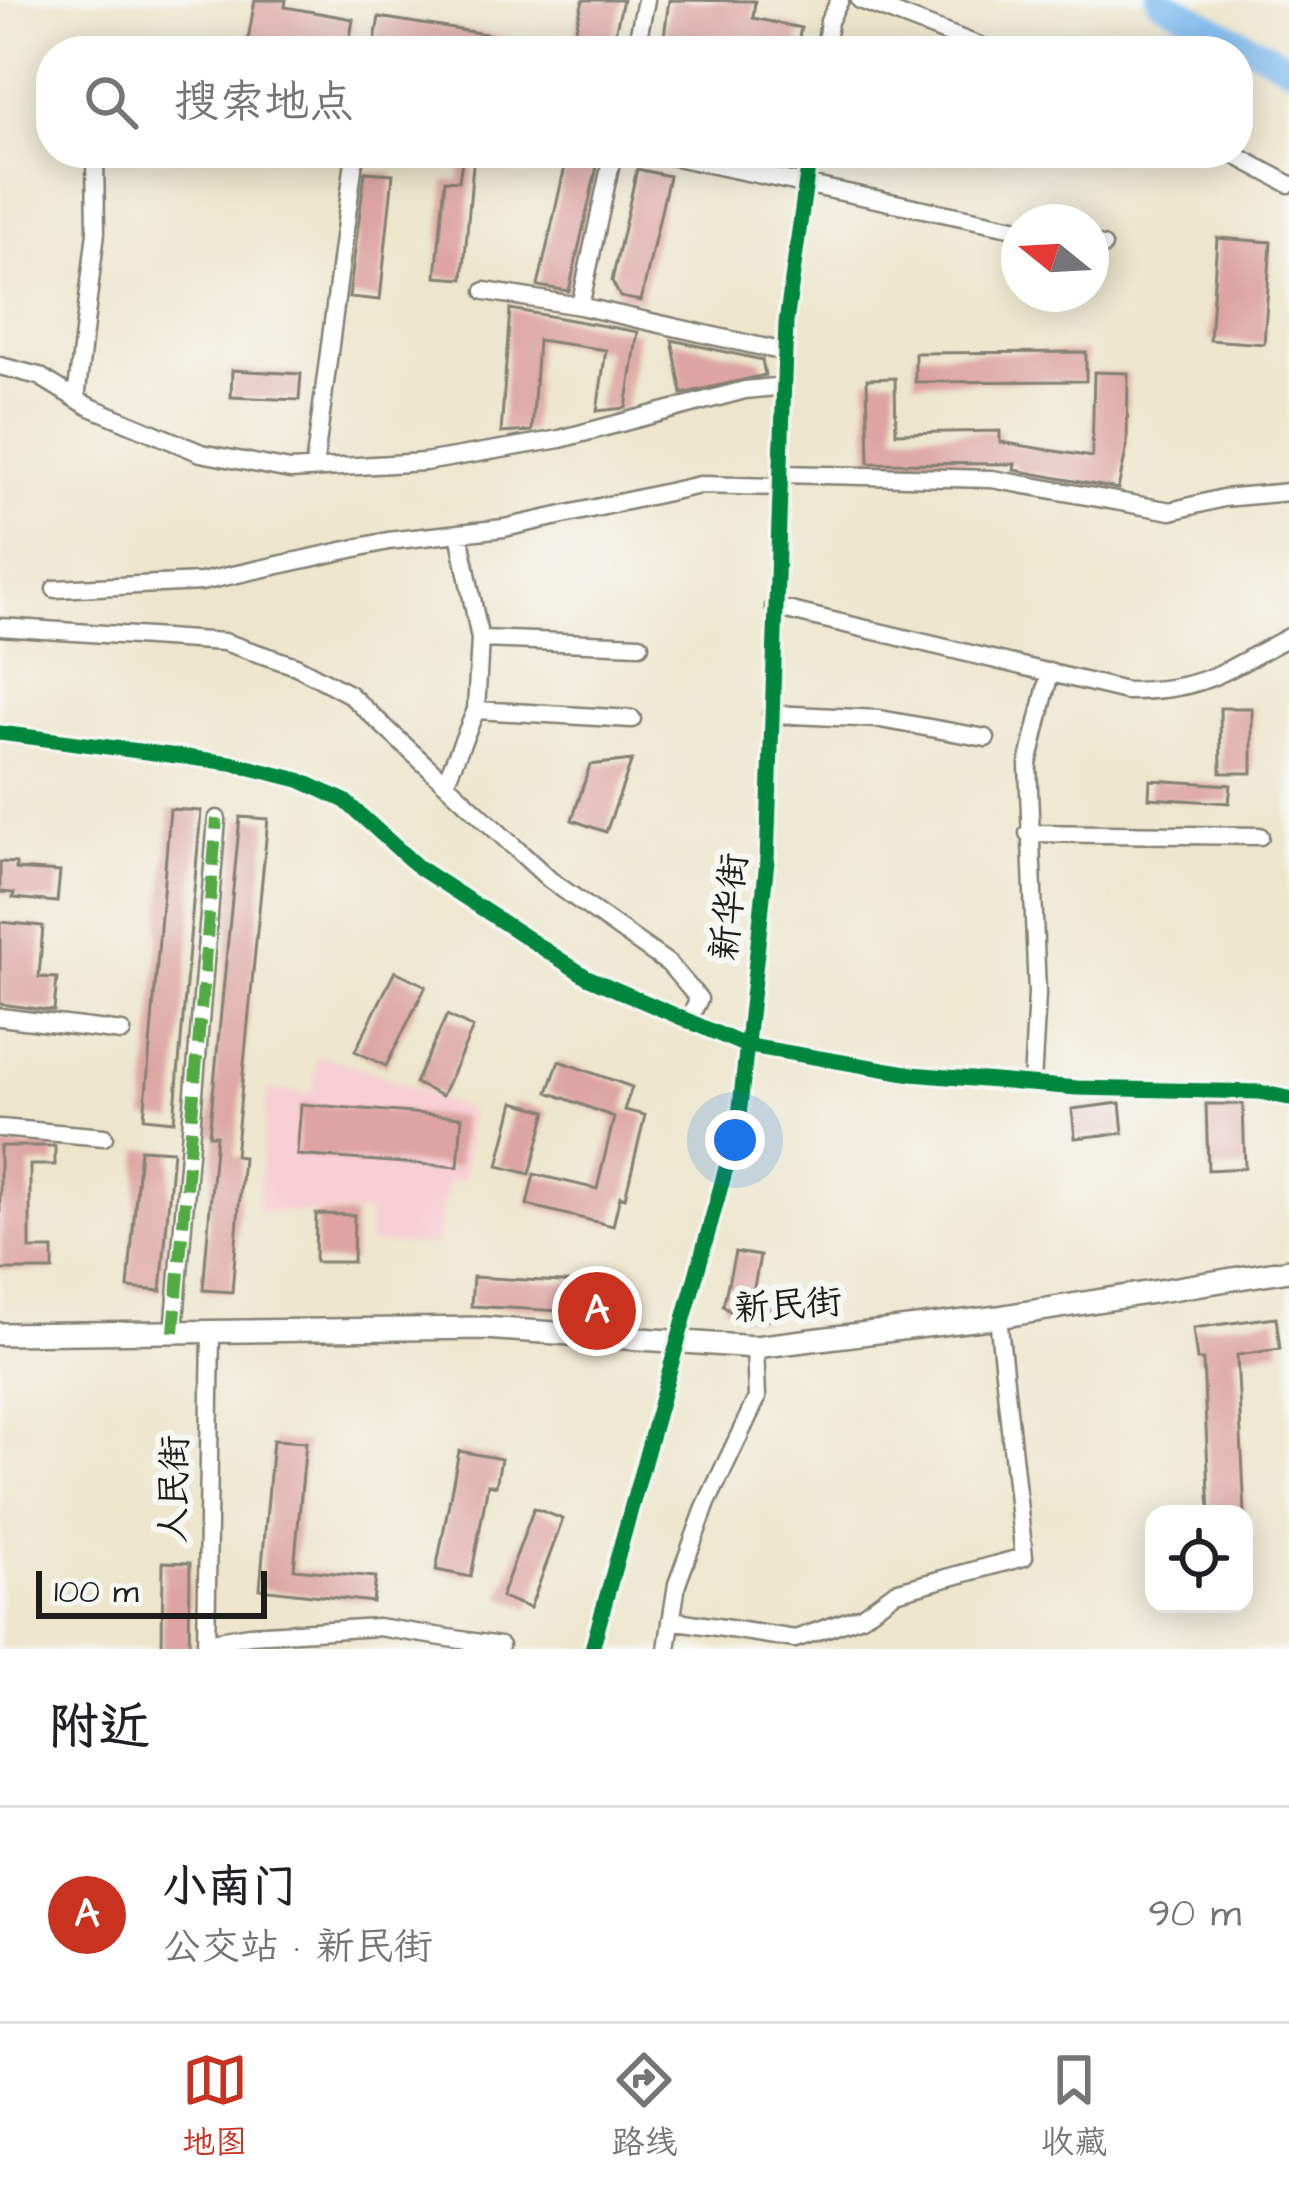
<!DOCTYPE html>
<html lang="zh">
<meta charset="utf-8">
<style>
:root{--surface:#fff;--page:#f6f6f6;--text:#202124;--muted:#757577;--line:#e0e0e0;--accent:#c8321e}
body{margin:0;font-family:"Architects Daughter","LXGW WenKai TC",sans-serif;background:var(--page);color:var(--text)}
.controls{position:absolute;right:36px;bottom:36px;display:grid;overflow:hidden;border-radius:24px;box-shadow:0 6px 30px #0003}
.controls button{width:108px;height:108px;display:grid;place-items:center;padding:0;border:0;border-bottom:3px solid var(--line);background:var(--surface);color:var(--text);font:60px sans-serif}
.compass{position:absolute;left:1001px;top:204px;width:108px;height:108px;border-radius:50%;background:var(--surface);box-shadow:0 6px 30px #0003;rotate:288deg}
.scale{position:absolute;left:36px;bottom:30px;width:231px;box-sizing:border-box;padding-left:12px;border:6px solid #1c1c1c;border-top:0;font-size:33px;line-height:42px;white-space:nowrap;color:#1c1c1c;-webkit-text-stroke:9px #f6f6f2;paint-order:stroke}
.you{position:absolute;left:735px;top:1140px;width:42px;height:42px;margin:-30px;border:9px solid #fff;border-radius:50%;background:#1a73e8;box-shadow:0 0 0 18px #1a73e833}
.badge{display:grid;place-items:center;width:78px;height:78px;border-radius:50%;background:var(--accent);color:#fff;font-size:39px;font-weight:700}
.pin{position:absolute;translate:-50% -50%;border:6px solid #fff;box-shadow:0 3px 12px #0006}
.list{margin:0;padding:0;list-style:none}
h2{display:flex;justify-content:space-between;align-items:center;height:156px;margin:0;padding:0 48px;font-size:51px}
h2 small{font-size:39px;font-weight:400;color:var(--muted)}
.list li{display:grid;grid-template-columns:78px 1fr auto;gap:36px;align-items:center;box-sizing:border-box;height:216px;padding:0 48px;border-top:3px solid var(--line)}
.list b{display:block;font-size:45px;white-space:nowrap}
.list p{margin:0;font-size:39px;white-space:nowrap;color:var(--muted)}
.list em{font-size:39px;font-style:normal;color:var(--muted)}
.icon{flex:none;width:66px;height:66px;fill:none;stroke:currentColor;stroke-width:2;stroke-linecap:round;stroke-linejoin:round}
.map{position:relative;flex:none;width:1289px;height:1649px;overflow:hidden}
.search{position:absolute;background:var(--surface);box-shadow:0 6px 30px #0003;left:36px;right:36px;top:36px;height:132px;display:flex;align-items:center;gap:30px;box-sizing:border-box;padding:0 42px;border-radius:48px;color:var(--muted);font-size:45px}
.sheet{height:372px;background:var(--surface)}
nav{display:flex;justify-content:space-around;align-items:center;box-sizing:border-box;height:168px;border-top:3px solid var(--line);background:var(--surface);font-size:33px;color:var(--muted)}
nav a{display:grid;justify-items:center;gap:6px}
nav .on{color:var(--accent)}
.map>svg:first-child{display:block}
.built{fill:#f7cfd5}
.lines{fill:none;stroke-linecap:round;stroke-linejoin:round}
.river{stroke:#7ebcf1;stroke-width:27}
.building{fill:#dda4a1}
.minor-casing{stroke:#848174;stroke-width:21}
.major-casing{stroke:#848174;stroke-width:26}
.minor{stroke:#fff;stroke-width:16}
.major{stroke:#fff;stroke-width:21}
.quiet{stroke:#52a943;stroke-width:12;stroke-dasharray:24 12;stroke-linecap:butt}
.cycleway-casing{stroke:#f6f6f2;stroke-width:22}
.cycleway{stroke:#00873e;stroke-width:15}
.labels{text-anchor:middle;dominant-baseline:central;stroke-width:12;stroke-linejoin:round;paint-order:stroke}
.street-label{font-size:36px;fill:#1c1c1c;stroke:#f6f6f2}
</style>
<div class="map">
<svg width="1289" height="1649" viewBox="0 0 1289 1649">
<rect width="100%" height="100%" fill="#f6f6f2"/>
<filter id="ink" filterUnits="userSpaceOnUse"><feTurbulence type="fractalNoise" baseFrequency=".00833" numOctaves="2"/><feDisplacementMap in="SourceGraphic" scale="24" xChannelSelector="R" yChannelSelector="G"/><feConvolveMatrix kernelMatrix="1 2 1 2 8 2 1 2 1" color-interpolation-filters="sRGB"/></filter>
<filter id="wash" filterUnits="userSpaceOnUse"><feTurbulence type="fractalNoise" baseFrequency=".004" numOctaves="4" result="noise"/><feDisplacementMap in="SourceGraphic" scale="48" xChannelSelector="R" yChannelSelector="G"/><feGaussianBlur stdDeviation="2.7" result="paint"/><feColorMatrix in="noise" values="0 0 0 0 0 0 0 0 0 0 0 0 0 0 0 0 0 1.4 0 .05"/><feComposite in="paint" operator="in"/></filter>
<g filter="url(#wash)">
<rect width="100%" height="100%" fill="#ede6cc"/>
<!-- built -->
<path class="built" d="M317,1055L361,1067L470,1111L464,1180H448L436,1245L369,1244V1213L257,1212L267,1090L313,1093Z"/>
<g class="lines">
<!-- river -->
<path class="river" d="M1160,0L1289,66"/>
</g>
<g id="blocks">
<!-- building -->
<path class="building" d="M255,0H286L285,7L353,19L348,51L279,41L277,51H246Z
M583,0H623L612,45L574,36Z
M669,0L755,1L753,18L801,28L796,51H662Z
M379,17L547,44V51H373Z
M463,153H474L463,279L436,277L445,180L459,181Z
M568,153H600L569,291L538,286Z
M637,169L669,176L641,301L620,297L612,281Z
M365,172L393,174L380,300L349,297Z
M1217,238L1271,242L1264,344L1210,340Z
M510,309L638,332L626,408L597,411L606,350L538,340L532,431L501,433Z
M672,340L762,360L765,375L682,394Z
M1086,352V381L915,382V353Z
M232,370L301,374L299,400L231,397Z
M1094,372L1128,373L1127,446L1118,489L1014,470L1015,464L869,463L867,379L895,378L896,433L1000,431V442L1092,457Z
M1220,708H1252V773H1221Z
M632,760L606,832L572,820L590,765Z
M1150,780L1231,785L1229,803L1149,798Z
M170,809L201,811L174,1121L144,1118Z
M240,817L268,819L235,1156L243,1157L232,1292L203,1290L216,1135H209Z
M0,862L16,863V869L60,872L57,902L13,898L14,893L0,892Z
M0,922L43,926L39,977L57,978L54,1011L0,1004Z
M395,971L426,986L386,1066L355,1051Z
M447,1015L473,1028L442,1096L415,1083Z
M559,1061L632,1087L624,1110L645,1115L625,1198L620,1196L613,1226L527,1205L534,1174L597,1189L614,1117L548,1092Z
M514,1102L547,1111L530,1174L498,1166Z
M1120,1103L1123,1133L1075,1138L1072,1109Z
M301,1104L462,1117L458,1167L297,1155Z
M1206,1104H1243L1245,1168L1208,1170Z
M0,1146H55V1165H30V1249H53V1270H0Z
M140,1149L173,1151L161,1291L128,1288Z
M316,1214L354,1215L353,1262H315Z
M735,1252L760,1256L753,1292L774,1299L769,1320L738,1317L723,1306Z
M473,1277L579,1283L578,1312L471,1306Z
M1276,1317L1280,1349L1237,1355L1245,1514H1210L1203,1360H1197L1193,1328Z
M273,1440L306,1442L294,1569L376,1577L373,1602L260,1589Z
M459,1451L501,1459L496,1486L488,1484L471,1577L436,1570Z
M534,1508L563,1519L530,1608L501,1597Z
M163,1562L190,1563L189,1649H162Z"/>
</g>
</g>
<g filter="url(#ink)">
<use href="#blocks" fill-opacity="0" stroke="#848174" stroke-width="3"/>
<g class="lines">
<!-- minor casing -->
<g class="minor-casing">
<path id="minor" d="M860,0L993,51
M635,51L646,0
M825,51L829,21L840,0
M656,153L1019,229
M1231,153L1289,184
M1091,244L1103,246
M485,291L580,306L785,352
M580,306L613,153
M0,366L39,376L88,406L201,453L290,470L425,462L560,439L745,390L784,386
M76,399L96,232L95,153
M314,468L355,153
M780,474L992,479L1171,511L1223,498L1289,492
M459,533L480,639
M55,589L201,582L388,541L504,528L700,485L779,487
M774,607L1126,691C1204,691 1224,671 1289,637
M0,627L224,642L296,666L349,694L550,880L669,964L699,999L688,1021
M476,710L480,639L640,645
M771,714L880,719L986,738
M0,733L231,763L299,780L345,801L418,867L587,977L744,1045L912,1074L1077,1088L1259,1092L1289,1098
M445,783L476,710L632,719
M1028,833L1260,836
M0,1017L122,1032
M1032,1084L1037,994L1028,764L1050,672
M0,1128L104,1137
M174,1332L217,819
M671,1620L795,1639L862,1616L895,1592L1024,1557L998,1317
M206,1642L249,1635L378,1627L500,1646
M206,1649L211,1331
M592,1649L738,1125L767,861L786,323L810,153
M667,1649L677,1584L707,1503L757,1398L755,1347"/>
</g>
<!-- major casing -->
<g class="major-casing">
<path id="major" d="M0,1334L484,1328L755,1347L998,1317L1289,1270"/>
</g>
<!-- minor -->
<use href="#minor" class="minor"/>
<!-- major -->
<use href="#major" class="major"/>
<!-- quiet -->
<path class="quiet" d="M174,1332L217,819"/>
<!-- cycleway casing -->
<g class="cycleway-casing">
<path id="cycleway" d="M0,733L231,763L299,780L345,801L418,867L587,977L744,1045L912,1074L1077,1088L1259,1092L1289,1098
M592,1649L738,1125L767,861L786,323L810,153"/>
</g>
<!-- cycleway -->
<use href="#cycleway" class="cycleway"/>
</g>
</g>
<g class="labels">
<!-- street labels -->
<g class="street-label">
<text transform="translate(730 907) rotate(-84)">新华街</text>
<text transform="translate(788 1306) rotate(-4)">新民街</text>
<text transform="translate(175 1489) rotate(-89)">人民街</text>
</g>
</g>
</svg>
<div class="controls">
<button><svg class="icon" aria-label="locate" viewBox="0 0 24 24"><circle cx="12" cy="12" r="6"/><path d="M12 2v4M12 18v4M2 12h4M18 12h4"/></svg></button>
</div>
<svg class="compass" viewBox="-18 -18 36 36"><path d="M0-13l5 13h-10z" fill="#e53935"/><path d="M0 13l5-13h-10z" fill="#757577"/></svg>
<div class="scale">100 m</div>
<div class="you"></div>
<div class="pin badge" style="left:597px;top:1311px">A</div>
<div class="search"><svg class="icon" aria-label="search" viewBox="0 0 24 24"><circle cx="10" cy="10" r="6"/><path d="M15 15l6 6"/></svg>搜索地点</div>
</div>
<section class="sheet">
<h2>附近<small></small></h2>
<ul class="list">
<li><span class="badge">A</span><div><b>小南门</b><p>公交站 · 新民街</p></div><em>90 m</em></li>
</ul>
</section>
<nav>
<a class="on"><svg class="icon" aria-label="map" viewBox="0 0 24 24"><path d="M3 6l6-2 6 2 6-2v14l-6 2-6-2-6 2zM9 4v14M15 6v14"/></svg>地图</a>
<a><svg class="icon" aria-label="directions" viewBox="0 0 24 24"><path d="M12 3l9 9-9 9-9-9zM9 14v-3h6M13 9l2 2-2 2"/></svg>路线</a>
<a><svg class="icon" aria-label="saved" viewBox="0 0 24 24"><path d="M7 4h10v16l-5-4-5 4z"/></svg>收藏</a>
</nav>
